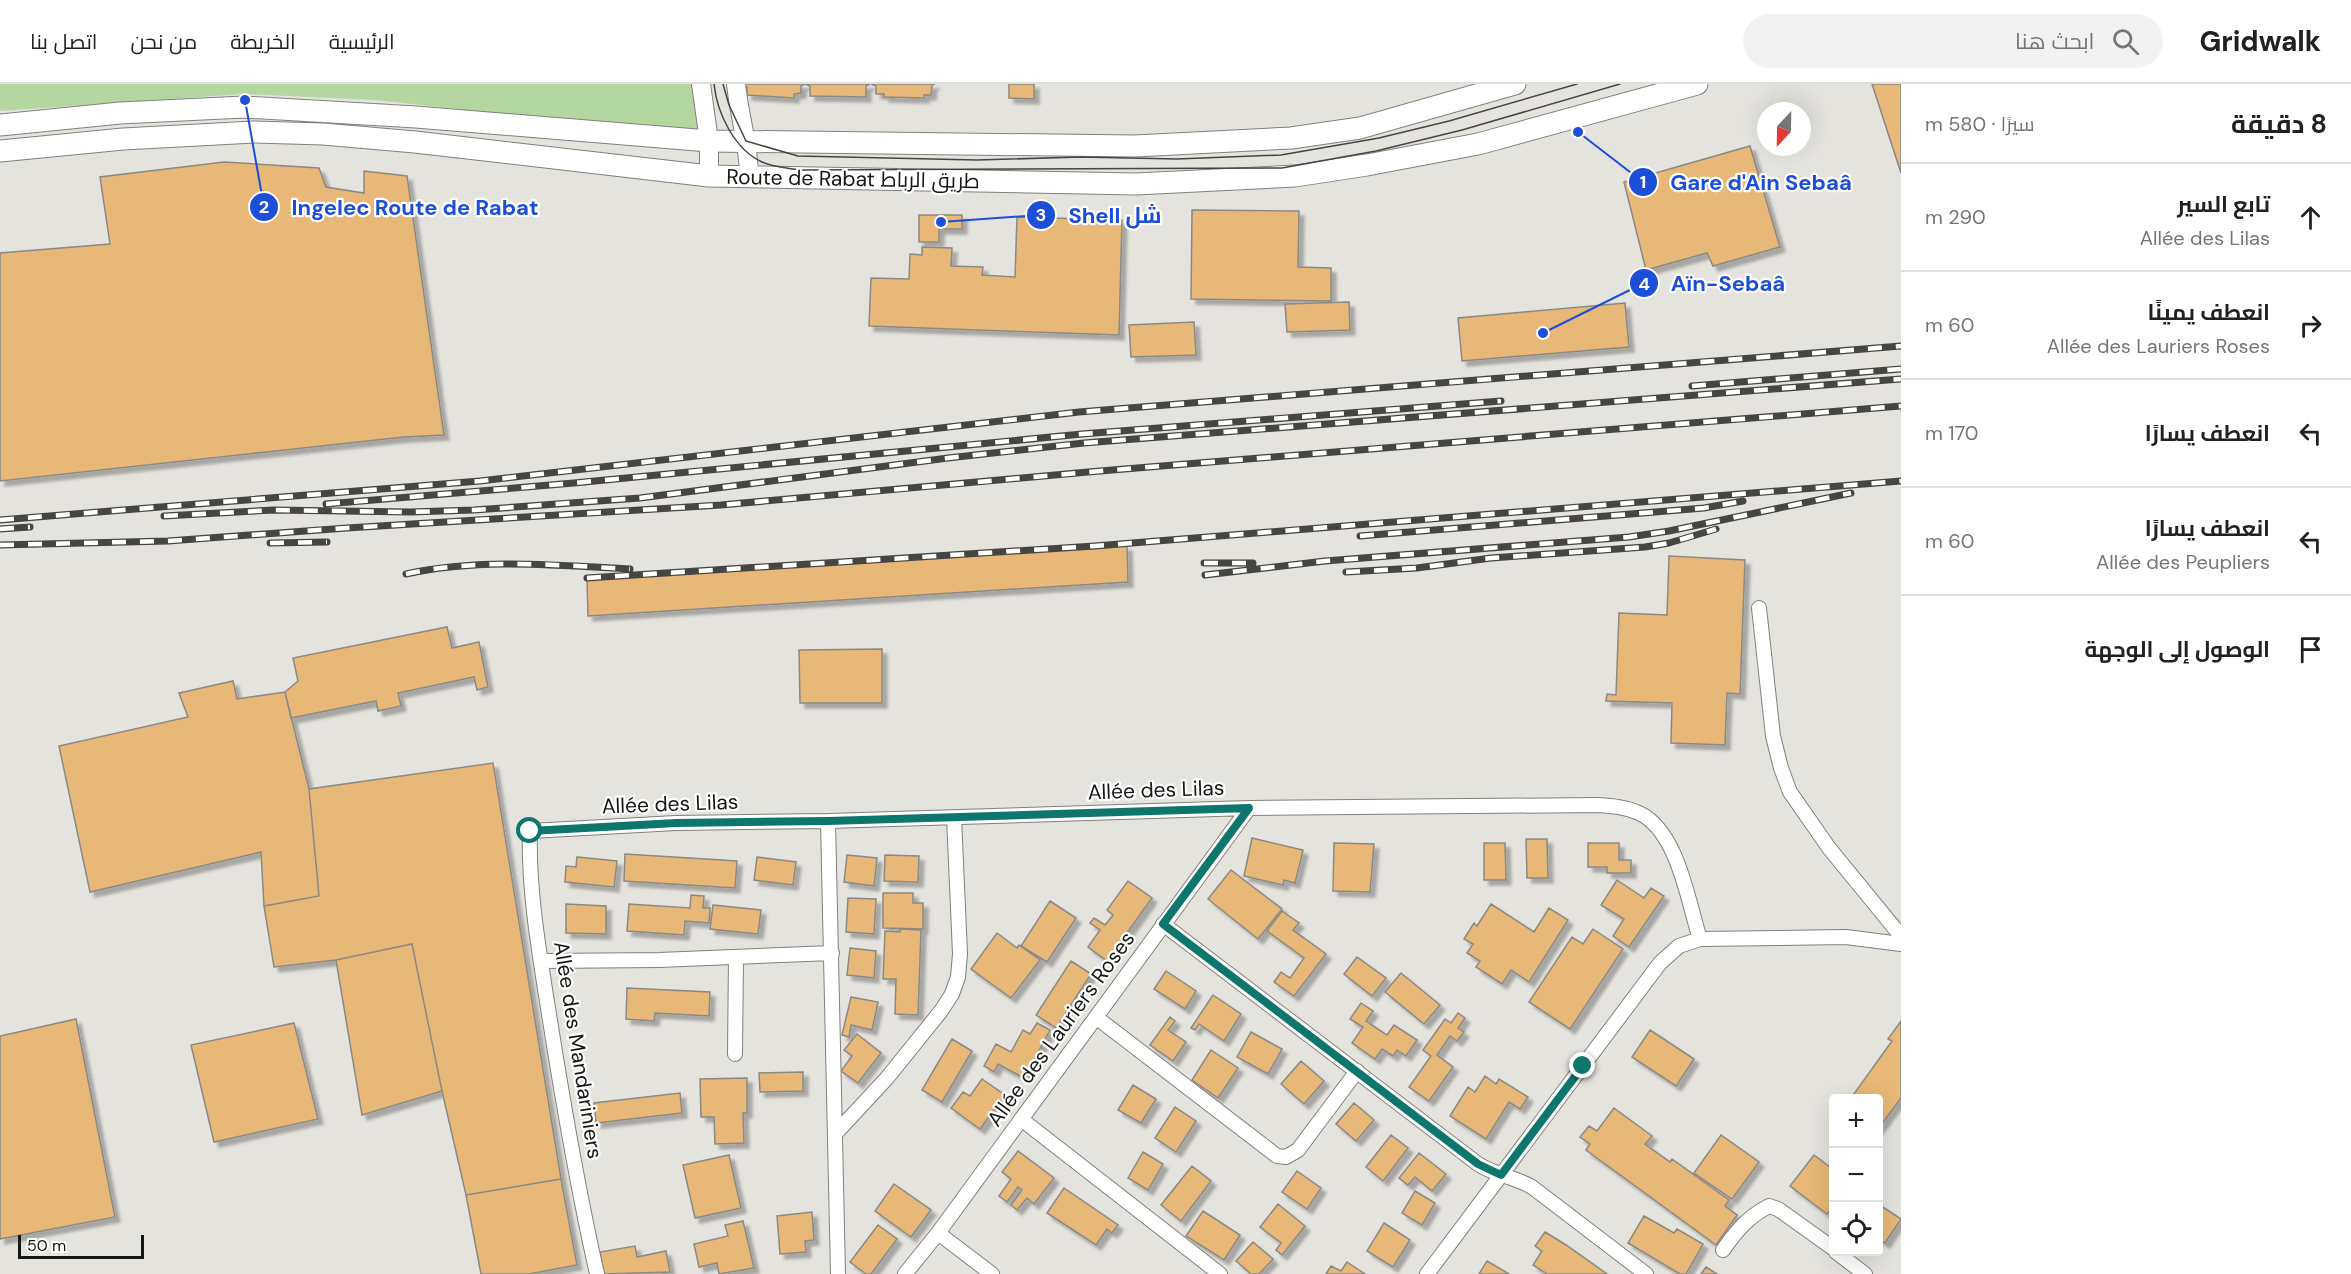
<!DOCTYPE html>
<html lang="ar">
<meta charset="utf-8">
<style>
:root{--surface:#fff;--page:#f2f2f2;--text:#202124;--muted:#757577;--line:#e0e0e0}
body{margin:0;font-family:"DM Sans",Cairo,sans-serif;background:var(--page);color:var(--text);direction:rtl}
.controls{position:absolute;right:18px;bottom:18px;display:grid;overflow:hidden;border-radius:6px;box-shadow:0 6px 24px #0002}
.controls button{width:54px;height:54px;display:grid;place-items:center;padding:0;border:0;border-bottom:2px solid var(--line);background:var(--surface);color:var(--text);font:30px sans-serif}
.compass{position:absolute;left:1757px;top:18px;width:54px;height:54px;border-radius:50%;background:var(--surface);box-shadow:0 6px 24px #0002;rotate:202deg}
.scale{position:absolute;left:18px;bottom:15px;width:126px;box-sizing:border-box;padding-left:6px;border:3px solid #161614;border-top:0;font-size:16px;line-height:21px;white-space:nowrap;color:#161614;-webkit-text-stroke:4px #fff;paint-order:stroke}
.stop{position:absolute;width:18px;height:18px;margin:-14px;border:4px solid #0f766e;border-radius:50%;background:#fff}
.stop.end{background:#0f766e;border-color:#fff;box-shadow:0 2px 6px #0008}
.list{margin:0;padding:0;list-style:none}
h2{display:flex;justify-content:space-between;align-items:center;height:78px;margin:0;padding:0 24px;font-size:26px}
h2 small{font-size:20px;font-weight:400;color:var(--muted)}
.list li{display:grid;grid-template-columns:39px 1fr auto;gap:18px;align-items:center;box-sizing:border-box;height:108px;padding:0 24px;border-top:2px solid var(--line)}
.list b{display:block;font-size:22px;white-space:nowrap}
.list p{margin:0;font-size:20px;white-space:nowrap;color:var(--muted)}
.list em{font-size:20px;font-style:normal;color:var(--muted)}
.icon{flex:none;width:33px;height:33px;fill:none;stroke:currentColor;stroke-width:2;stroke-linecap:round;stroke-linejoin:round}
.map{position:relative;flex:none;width:1901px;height:1190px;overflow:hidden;direction:ltr}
header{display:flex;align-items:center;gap:36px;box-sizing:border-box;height:84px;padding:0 30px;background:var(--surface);border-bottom:2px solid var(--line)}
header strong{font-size:28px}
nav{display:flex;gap:33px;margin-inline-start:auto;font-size:21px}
.search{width:420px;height:54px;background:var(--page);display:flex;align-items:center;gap:15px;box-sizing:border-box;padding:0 21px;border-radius:33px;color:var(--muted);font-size:22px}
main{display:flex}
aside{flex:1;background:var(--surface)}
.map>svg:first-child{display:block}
.green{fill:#b4d7a0}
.building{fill:#e7b877;stroke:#8c8984;stroke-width:1.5;filter:url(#shadow)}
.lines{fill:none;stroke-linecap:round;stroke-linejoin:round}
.street-casing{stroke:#81807a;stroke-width:16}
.secondary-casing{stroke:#81807a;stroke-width:20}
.primary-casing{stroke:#81807a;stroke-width:23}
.street{stroke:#fff;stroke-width:14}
.secondary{stroke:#fff;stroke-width:18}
.primary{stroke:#fff;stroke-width:21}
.tram{stroke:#464542;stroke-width:1.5}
.rail-casing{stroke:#464542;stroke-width:7}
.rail{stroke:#fff;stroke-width:4.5;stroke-dasharray:14;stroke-linecap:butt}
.route{stroke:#0f766e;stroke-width:8}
.labels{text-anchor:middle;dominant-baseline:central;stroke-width:4.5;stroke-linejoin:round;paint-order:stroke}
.street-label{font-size:21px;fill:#161614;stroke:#fff}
.leader{fill:none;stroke:#1d4ed8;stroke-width:2}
.callout-dot{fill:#1d4ed8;stroke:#fff;stroke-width:2}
.mark-label{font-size:18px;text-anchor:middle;font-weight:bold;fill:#fff}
.callout-label{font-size:22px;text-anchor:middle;font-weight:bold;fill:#1d4ed8;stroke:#fff;stroke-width:4.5;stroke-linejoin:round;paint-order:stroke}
</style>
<header>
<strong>Gridwalk</strong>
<div class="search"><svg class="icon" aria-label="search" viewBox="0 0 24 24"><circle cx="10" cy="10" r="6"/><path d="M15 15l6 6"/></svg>ابحث هنا</div>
<nav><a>الرئيسية</a><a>الخريطة</a><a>من نحن</a><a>اتصل بنا</a></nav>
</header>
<main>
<aside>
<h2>8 دقيقة<small>سيرًا · 580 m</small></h2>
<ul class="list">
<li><svg class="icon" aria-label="ahead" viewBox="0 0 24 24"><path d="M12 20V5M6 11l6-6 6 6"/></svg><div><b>تابع السير</b><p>Allée des Lilas</p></div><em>290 m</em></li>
<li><svg class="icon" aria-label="right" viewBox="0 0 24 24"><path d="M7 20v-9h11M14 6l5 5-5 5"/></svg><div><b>انعطف يمينًا</b><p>Allée des Lauriers Roses</p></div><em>60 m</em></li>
<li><svg class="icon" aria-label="left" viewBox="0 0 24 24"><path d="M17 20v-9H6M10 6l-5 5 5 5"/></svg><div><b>انعطف يسارًا</b></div><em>170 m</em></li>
<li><svg class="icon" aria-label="left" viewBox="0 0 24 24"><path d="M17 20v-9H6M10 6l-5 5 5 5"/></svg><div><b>انعطف يسارًا</b><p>Allée des Peupliers</p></div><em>60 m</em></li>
<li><svg class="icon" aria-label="arrive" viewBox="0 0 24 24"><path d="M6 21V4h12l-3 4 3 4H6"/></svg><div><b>الوصول إلى الوجهة</b></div></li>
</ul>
</aside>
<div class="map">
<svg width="1901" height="1190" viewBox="0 0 1901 1190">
<defs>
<filter id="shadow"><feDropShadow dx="5" dy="5" stdDeviation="1.5" flood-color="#0004"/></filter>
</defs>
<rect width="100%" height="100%" fill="#e5e3de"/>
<!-- green -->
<path class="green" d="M0,0H697L702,52L375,16L243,10L0,27Z"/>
<!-- building -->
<path class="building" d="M742,0H805L801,2V9L794,10V14L747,11V3L742,2Z
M805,0H870L866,2V13L810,12V2Z
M871,0H935L932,1L931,11H924V14L884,13V10H876V2Z
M1009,0H1034V15L1009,14Z
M1872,0H1901V89Z
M1750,62L1780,163L1713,182L1707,169L1646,186L1624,98Z
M224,78L319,84L326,103L364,109V87L407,92L444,351L404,353L0,397V169L110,160L100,93Z
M1192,126L1299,127L1298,183L1331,184V217L1191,215Z
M919,131H962V145H939V158H919Z
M1017,133L1122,136L1119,251L869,242L871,194L909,195L910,170L922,171V163L952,164L951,182L983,183L982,191L1015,193Z
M1349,218L1350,246L1287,248L1285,220Z
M1625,219L1629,263L1462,277L1458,234Z
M1194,238L1196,271L1131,273L1129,241Z
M1127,462L1128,498L588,532L587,496Z
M1669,472L1745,476L1740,610L1727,609L1725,661L1671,659L1672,619L1606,617L1607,610L1616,611L1619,529L1667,531Z
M447,543L452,564L479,558L488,603L477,606L474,593L398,609L401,622L378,627L376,617L291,634L285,608L298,597L293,574Z
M882,565V619H800L799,566Z
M233,597L237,615L285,608L309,705L319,812L264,822L261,768L90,808L59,662L188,633L179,609Z
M493,679L561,1095L466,1111L442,1007L412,860L336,876L274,883L264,822L319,812L309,705Z
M1252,754L1303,766L1295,799L1284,796L1283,801L1244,792Z
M1526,755H1547L1548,794H1527Z
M1334,759L1374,760L1370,808L1333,807Z
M1484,759H1505L1506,796H1484Z
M1588,759H1619V776H1631V789H1607V783H1588Z
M625,770L737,777L735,804L624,797Z
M847,771L877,774L874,802L844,798Z
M885,771L919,772L918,798L884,797Z
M577,773L617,777L614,803L565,798L566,782L576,783Z
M757,773L796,778L793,801L754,796Z
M1231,786L1282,825L1258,855L1208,815Z
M1617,796L1644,814L1651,804L1664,812L1629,863L1613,852L1624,835L1601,821Z
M1128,797L1152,814L1107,877L1088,863L1100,846L1090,839L1094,834L1105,841L1113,831L1107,826Z
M883,809H913V819H923V845L883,844Z
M691,811L704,812L703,824H710L709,839L685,837L684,851L627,847L629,820L690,824Z
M848,814L876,815L874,850L846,848Z
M1050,817L1076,834L1047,878L1021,862Z
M566,820L606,822V850L566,849Z
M1491,820L1534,848L1549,824L1568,836L1529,898L1511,886L1502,900L1476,883L1480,877L1467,869L1473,860L1464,855L1474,839L1477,842Z
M713,821L761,826L758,850L710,845Z
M1282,827L1299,839L1293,846L1326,870L1294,912L1274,898L1281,888L1290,894L1304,874L1267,847Z
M900,845L921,846L918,931L895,930L896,895H883L885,847L900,848Z
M1593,845L1623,865L1570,945L1529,918L1572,853L1583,860Z
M997,849L1017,864L1019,861L1040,876L1011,914L971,885Z
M412,860L442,1007L362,1031L336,876Z
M850,864L876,867L874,894L847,891Z
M1357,873L1386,894L1372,912L1344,890Z
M1071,877L1091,890L1056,944L1036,931Z
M1166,887L1196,907L1185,925L1154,905Z
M1401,889L1440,921L1424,940L1385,908Z
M627,904L710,908L709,932L655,929L654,937L626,935Z
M1213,911L1241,930L1224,957L1199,940L1195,946L1191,944Z
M851,913L878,918L872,946L851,941L849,953L842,951Z
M1361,919L1373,927L1366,937L1387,951L1394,941L1417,956L1406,972L1397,966L1393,972L1382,965L1375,975L1352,959L1363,943L1350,935Z
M1458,929L1465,934L1458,944L1464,948L1457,957L1450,952L1437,971L1453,983L1429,1017L1409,1003L1431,972L1423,966L1445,935L1451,939Z
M1170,933L1175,937L1168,946L1186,958L1173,977L1150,961Z
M76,935L115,1133L0,1155V952Z
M1901,937V1014L1878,1045V1014H1851L1892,957L1888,955Z
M294,939L318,1035L214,1058L191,961Z
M1037,939L1050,946L1024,994L998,980L994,988L984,982L996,960L1011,968L1023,946L1030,950Z
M1650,946L1694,975L1676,1002L1632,973Z
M1251,948L1282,965L1268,990L1237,973Z
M857,950L881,969L858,999L841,987L852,972L844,966Z
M952,955L972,967L942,1018L922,1006Z
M1211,966L1238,984L1218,1014L1192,996Z
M1301,977L1324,997L1304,1020L1281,1000Z
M803,988V1007L760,1008L759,989Z
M1485,992L1496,1000L1499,995L1528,1013L1520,1025L1509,1018L1486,1055L1450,1032L1468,1003L1475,1008Z
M747,994V1029H743L744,1059L715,1060L714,1033H701L700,995Z
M982,995L1005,1011L980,1045L951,1024L963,1008L970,1012Z
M1133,1001L1156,1015L1141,1039L1118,1026Z
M680,1009L682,1029L596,1039L594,1019Z
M1354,1019L1374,1036L1356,1057L1336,1040Z
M1175,1023L1196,1037L1176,1068L1155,1054Z
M1614,1024L1652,1052L1645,1060L1670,1078L1672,1075L1729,1116L1725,1122L1737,1131L1716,1161L1586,1066L1590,1060L1580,1053L1589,1042L1597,1047Z
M1391,1051L1408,1064L1383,1097L1366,1083Z
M1721,1051L1759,1078L1732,1115L1694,1089Z
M1018,1067L1054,1094L1034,1120L1027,1114L1017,1126L1011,1121L1022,1106L1018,1103L1007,1118L999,1112L1011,1095L1002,1088Z
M1143,1068L1163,1080L1148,1106L1128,1094Z
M1419,1069L1446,1090L1432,1107L1415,1093L1408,1101L1399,1094Z
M729,1071L741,1124L695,1134L683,1081Z
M1814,1071L1834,1086V1121L1827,1130L1790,1102Z
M1192,1082L1211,1097L1181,1137L1161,1121Z
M1297,1087L1321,1104L1307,1125L1282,1108Z
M561,1095L577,1181L529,1190H481L466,1111Z
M894,1100L931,1126L911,1153L875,1127Z
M1064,1104L1118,1141L1112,1149L1107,1145L1096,1161L1047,1129Z
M1415,1107L1435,1119L1422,1141L1402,1129Z
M1278,1120L1305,1142L1282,1171L1276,1166L1281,1159L1260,1143Z
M1878,1120L1901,1135L1885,1159L1878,1155Z
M1203,1127L1240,1151L1224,1176L1186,1152Z
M812,1128L814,1156L805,1157L806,1168L780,1170L777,1132Z
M1644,1132L1674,1149L1677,1145L1703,1160L1686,1190H1680L1628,1159Z
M743,1137L754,1184L719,1190L717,1179L699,1183L694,1160L728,1152L725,1141Z
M1384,1139L1410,1156L1393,1183L1367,1167Z
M878,1141L897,1155L871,1190H866L850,1178Z
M1545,1148L1566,1161L1607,1190H1547L1533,1181L1542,1167L1535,1162Z
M1253,1158L1273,1175L1259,1190H1251L1236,1177Z
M635,1162L637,1173L666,1167L670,1188L604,1190L600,1168Z
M1487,1177L1509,1190H1479Z
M1347,1178L1365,1190H1326L1331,1182L1341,1187Z
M1706,1183L1717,1190H1701Z"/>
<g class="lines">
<!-- street casing -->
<g class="street-casing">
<path id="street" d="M1759,524L1773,652L1781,684L1790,708L1829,764L1901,852
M828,737L838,1190
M1163,840L1478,1080C1495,1091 1515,1093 1532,1103L1646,1190
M541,877L659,876L832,869
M1097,934L1277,1072L1286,1073L1298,1066L1357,987
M735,970L736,873
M1021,1035L1220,1190
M835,1050L887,994L941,927L952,910L958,893L960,870L954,733
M938,1149L992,1190
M1723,1166C1737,1146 1748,1133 1769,1122L1778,1125L1834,1165
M1836,1168L1865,1190
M597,1190C577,1102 562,1013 548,924C539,867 528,804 530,747L676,739L828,737L1249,724L1598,721C1612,722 1626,723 1639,729C1678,747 1688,818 1700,855
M905,1190L938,1149L1249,724
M1427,1190L1660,879L1679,862L1700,855L1846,853L1901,860"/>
</g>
<!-- secondary casing -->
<g class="secondary-casing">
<path id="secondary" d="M701,0L709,57V92
M736,0C739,31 749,61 749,92"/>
</g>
<!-- primary casing -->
<g class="primary-casing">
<path id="primary" d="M0,41L120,29L244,23L416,33L709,57L1135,62L1291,54L1360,44L1515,0
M0,67L123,55L254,48L323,50L415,58L709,92L1136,100L1295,92L1367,81L1478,60L1697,0"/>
</g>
<!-- street -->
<use href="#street" class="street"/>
<!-- secondary -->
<use href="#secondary" class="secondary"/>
<!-- primary -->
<use href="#primary" class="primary"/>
<!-- tram -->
<path class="tram" d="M714,0C717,29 734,65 762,78C772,83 788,84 799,86L1282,84L1376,67L1462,46L1620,0
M723,0L729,21L746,57L798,72L977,76L1081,73L1177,75L1281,71L1379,54L1449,37L1577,0"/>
<!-- rail casing -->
<g class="rail-casing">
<path id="rail" d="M1692,302L1901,285
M326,420L574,399L1082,350L1501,317
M164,432L274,426L410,428L474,426L640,414L948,374L1084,359L1901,295
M0,436L480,397L1079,328L1901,262
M0,445L30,443
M1360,452L1704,424L1743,417
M270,459L327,458
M0,461L168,457L347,444L721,421L1088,388L1901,322
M1204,479H1253
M1346,488L1417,484L1491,474L1645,463L1669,459L1716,445
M406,490C480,474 555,481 630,485
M1205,491L1325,477L1629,453L1669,447L1851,409
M587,494L1095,462L1901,397"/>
</g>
<!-- rail -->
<use href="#rail" class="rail"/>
</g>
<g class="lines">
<!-- route -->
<path class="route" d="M530,747L676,739L828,737L1249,724L1163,840L1478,1080L1501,1091L1583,982"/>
</g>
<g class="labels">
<!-- street labels -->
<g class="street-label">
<text transform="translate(853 95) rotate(1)">Route de Rabat طريق الرباط</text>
<text transform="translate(1156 706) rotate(-2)">Allée des Lilas</text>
<text transform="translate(670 720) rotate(-2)">Allée des Lilas</text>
<text transform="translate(1061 945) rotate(-54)">Allée des Lauriers Roses</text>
<text transform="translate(578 966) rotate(81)">Allée des Mandariniers</text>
</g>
</g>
<!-- callouts -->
<path class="leader" d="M1578 48L1643 98M245 16L264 123M941 138L1041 131M1543 249L1644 199"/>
<g class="callout-dot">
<circle cx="1578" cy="48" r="6"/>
<circle cx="245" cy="16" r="6"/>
<circle cx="941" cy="138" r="6"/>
<circle cx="1543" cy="249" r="6"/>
<circle cx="1643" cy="98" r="15"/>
<circle cx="264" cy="123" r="15"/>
<circle cx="1041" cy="131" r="15"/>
<circle cx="1644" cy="199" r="15"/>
</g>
<g class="mark-label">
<text x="1643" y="104">1</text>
<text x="264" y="129">2</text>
<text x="1041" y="137">3</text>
<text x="1644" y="206">4</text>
</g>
<g class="callout-label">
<text x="1761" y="106">Gare d'Ain Sebaâ</text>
<text x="415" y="131">Ingelec Route de Rabat</text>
<text x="1115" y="139">Shell شل</text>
<text x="1728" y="207">Aïn-Sebaâ</text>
</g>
</svg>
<div class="controls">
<button>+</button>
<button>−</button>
<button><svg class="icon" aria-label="locate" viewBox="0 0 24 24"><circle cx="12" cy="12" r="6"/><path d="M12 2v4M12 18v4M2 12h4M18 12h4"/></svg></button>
</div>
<svg class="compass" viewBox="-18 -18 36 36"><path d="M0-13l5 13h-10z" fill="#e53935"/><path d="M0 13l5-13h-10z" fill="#757577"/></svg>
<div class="scale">50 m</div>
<div class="stop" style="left:530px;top:747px"></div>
<div class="stop end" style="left:1583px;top:982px"></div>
</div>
</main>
